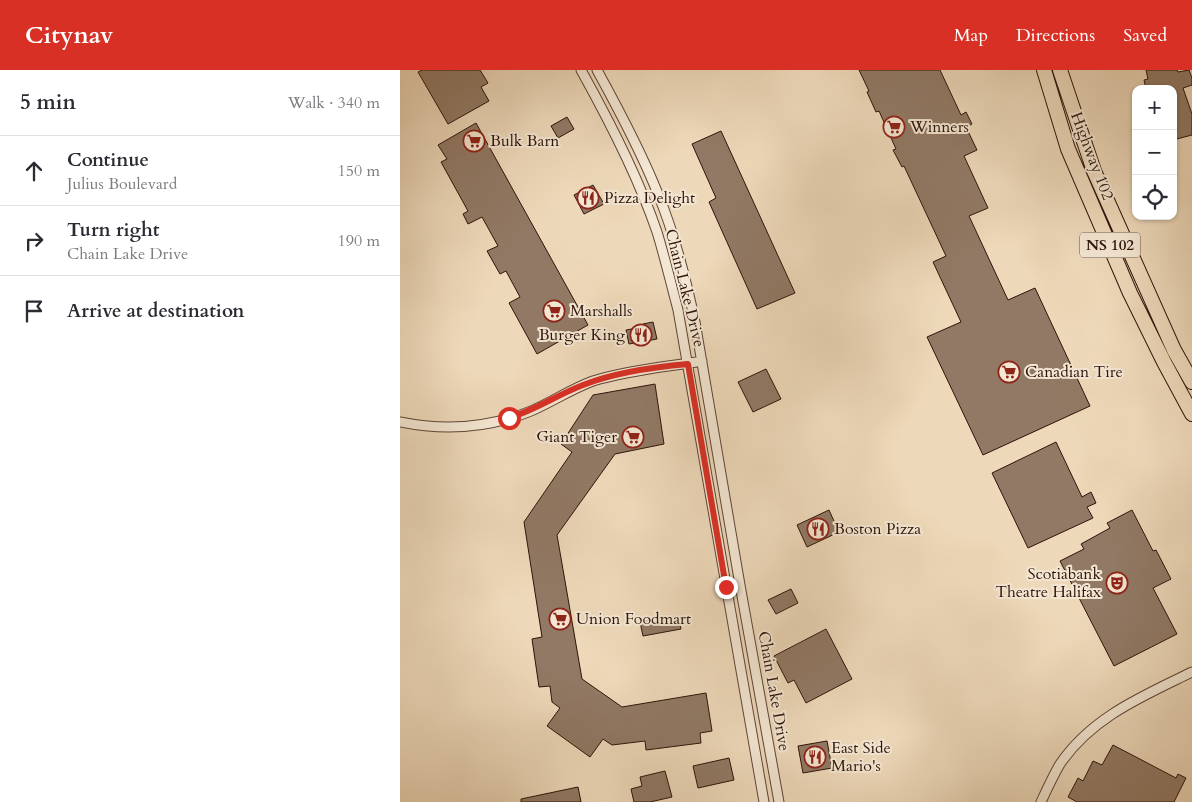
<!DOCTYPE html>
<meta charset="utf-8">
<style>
:root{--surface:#fff;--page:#f2f2f3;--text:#2b2b33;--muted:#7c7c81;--line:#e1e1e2;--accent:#d93025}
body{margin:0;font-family:Cardo,serif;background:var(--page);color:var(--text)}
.controls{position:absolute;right:15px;top:15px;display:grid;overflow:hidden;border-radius:10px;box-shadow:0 1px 4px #0004}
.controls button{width:45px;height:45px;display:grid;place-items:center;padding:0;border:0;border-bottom:1px solid var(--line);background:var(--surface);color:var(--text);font:25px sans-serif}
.stop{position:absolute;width:15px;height:15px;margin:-11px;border:4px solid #d93025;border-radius:50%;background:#fff}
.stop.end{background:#d93025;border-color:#fff;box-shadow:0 1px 5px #0008}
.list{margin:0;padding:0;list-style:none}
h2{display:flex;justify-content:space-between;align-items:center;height:65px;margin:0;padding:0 20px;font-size:21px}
h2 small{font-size:16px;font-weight:400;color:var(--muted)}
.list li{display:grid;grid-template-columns:32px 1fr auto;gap:15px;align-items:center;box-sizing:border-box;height:70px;padding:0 20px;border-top:1px solid var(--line)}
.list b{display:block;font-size:19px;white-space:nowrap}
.list p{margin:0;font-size:16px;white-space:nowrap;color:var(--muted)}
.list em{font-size:16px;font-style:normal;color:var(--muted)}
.icon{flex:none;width:28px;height:28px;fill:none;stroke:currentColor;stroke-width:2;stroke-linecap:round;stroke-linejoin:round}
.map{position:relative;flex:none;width:792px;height:732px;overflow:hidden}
header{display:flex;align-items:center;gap:30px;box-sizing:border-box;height:70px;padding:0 25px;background:var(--accent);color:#fff}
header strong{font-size:24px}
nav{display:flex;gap:28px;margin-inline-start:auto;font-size:18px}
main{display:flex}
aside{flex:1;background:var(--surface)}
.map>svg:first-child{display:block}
.building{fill:#917965;stroke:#2e130a}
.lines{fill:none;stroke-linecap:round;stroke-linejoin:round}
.tertiary-casing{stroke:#5e4436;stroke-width:11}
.motorway-casing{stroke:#2e130a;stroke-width:16}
.tertiary{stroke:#f3e6d2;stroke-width:9}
.motorway{stroke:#edd8b9;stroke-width:14}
.route{stroke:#d93025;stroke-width:6}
.labels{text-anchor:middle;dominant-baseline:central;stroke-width:4;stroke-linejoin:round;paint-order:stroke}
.shield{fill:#f3e6d2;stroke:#695246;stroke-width:1}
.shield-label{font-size:15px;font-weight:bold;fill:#2e130a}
.poi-label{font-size:16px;fill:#2e130a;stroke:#f3e6d2;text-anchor:start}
.street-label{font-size:16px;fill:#2e130a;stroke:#f3e6d2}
</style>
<header>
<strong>Citynav</strong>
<nav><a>Map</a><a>Directions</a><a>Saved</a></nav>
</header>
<main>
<aside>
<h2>5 min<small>Walk · 340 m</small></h2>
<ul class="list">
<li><svg class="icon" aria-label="ahead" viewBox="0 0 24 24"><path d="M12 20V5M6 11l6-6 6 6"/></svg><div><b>Continue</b><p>Julius Boulevard</p></div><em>150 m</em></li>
<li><svg class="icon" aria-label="right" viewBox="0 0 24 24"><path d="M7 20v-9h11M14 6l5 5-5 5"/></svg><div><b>Turn right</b><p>Chain Lake Drive</p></div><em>190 m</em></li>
<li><svg class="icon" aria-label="arrive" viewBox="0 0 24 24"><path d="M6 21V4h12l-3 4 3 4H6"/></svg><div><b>Arrive at destination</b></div></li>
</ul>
</aside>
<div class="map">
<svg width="792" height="732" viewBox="0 0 792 732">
<rect width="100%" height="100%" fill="#edd8b9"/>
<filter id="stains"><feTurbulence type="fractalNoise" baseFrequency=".004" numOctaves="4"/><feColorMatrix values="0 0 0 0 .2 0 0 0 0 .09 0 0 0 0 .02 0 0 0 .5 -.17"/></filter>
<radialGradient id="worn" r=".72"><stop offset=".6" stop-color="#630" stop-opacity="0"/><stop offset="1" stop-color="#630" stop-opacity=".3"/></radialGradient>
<!-- building -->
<path class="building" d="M22,0H80L88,13L81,17L89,31L48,54L18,2Z
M459,0H540L561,45L566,42L572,54L566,57L577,80L564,86L588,138L569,146L608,230L635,218L690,336L583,385L527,267L561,252L533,192L546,186L504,96L502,97L493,80L496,79L479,41L476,42L467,22L469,21Z
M746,0H777L778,2L789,0L792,8V15L783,18L792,44V65L773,70V19H746L744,10L748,9Z
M167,47L174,59L158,68L151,56Z
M76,53L188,255L137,284L109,233L120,227L106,201L100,204L87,181L98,176L82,147L68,154L63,144L68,141L41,92L47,89L38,75Z
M321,61L395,223L357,239L309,132L316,128L292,74Z
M193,115L204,134L184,144L174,125Z
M253,252L257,269L229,274L226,260L243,257V254Z
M366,299L381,329L353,342L338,312Z
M255,314L264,374L215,384L157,465L182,609L222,637L306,623L312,661L300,663L301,673L246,680L245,671L212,675L203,669L190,687L147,656L160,638L152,632L150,616L139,617L132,569L142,567L124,452L172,382L161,374L193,325Z
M656,372L682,427L691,422L696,433L687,437L693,448L628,478L592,403Z
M429,440L439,462L407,477L397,455Z
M732,440L753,481L756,480L771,509L753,518L777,564L714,596L660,491L684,479L681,474L710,458L707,453Z
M391,519L398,533L376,544L368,530Z
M278,546L281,559L243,566L240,552Z
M426,559L452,609L406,633L394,610L388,613L374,586Z
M427,671L432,698L403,703L398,676Z
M713,675L776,708L778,704L786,708L774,732H677L668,727L678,708L683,711L693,691L702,695Z
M329,688L334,710L298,718L293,696Z
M265,701L272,727L250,732H234L231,719L242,716L240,707Z
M178,717L181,732H121V729Z"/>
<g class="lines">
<!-- tertiary casing -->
<g class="tertiary-casing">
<path id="tertiary" d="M181,0C210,52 238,106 257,162C265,188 271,214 278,240L364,732
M197,0C219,40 241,81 258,124C275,165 286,209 295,252L340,515L379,732
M0,352C44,361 89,358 131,341C152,332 171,319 193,311C229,300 266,297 302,291
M641,732C647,719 653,706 660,694C692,647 743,626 792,602"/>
</g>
<!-- motorway casing -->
<g class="motorway-casing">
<path id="motorway" d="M644,0L668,79L730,223L764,292L792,344
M660,0L694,101L774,280L792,312"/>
</g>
<!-- tertiary -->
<use href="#tertiary" class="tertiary"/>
<!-- motorway -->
<use href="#motorway" class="motorway"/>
</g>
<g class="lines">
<!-- route -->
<path class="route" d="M109,348C135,340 157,325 183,315C216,302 253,297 288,294L326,517"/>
</g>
<!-- icons -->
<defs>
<g id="supermarket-ring" transform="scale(1.125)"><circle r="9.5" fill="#f3e6d2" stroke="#8f2418" stroke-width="1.5"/><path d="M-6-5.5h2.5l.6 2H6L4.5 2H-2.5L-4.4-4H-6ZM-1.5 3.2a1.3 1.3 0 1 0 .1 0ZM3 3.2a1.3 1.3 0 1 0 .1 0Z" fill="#8f2418"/></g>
<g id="restaurant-ring" transform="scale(1.125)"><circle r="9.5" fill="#f3e6d2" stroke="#8f2418" stroke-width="1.5"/><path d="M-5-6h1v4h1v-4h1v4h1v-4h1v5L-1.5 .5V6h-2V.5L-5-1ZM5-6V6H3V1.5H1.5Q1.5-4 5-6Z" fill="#8f2418"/></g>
<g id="theatre-ring" transform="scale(1.125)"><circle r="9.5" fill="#f3e6d2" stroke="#8f2418" stroke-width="1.5"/><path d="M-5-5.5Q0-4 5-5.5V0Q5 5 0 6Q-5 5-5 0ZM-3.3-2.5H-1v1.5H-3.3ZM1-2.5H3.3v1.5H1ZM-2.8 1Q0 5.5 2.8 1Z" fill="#8f2418"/></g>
</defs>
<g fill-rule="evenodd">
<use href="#supermarket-ring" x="494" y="57"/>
<use href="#supermarket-ring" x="74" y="71"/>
<use href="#restaurant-ring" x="188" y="128"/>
<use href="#supermarket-ring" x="154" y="241"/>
<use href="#restaurant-ring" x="241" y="265"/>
<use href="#supermarket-ring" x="609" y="302"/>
<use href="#supermarket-ring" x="233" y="367"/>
<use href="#restaurant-ring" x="418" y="459"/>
<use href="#theatre-ring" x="717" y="513"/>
<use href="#supermarket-ring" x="160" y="549"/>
<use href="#restaurant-ring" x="415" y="687"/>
</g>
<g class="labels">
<!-- shield labels -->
<rect class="shield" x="680" y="162.5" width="60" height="25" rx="4"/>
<g class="shield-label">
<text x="710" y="175">NS 102</text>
</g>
<!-- poi labels -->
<g class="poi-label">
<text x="510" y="57">Winners</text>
<text x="90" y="71">Bulk Barn</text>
<text x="204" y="128">Pizza Delight</text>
<text x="170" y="241">Marshalls</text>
<text x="225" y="265" text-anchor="end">Burger King</text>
<text x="625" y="302">Canadian Tire</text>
<text x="217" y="367" text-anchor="end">Giant Tiger</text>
<text x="434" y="459">Boston Pizza</text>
<text x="701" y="504" text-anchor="end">Scotiabank<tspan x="701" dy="18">Theatre Halifax</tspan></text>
<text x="176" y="549">Union Foodmart</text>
<text x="431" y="678">East Side<tspan x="431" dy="18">Mario's</tspan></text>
</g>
<!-- street labels -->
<g class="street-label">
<text transform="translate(692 86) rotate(69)">Highway 102</text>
<text transform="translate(285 218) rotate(76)">Chain Lake Drive</text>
<text transform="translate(374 621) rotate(80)">Chain Lake Drive</text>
</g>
</g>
<rect width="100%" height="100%" filter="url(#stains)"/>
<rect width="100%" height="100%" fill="url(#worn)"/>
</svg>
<div class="controls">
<button>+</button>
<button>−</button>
<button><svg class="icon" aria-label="locate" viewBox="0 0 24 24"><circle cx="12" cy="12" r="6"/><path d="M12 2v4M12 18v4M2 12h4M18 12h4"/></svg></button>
</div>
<div class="stop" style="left:109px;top:348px"></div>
<div class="stop end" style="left:326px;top:517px"></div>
</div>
</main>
